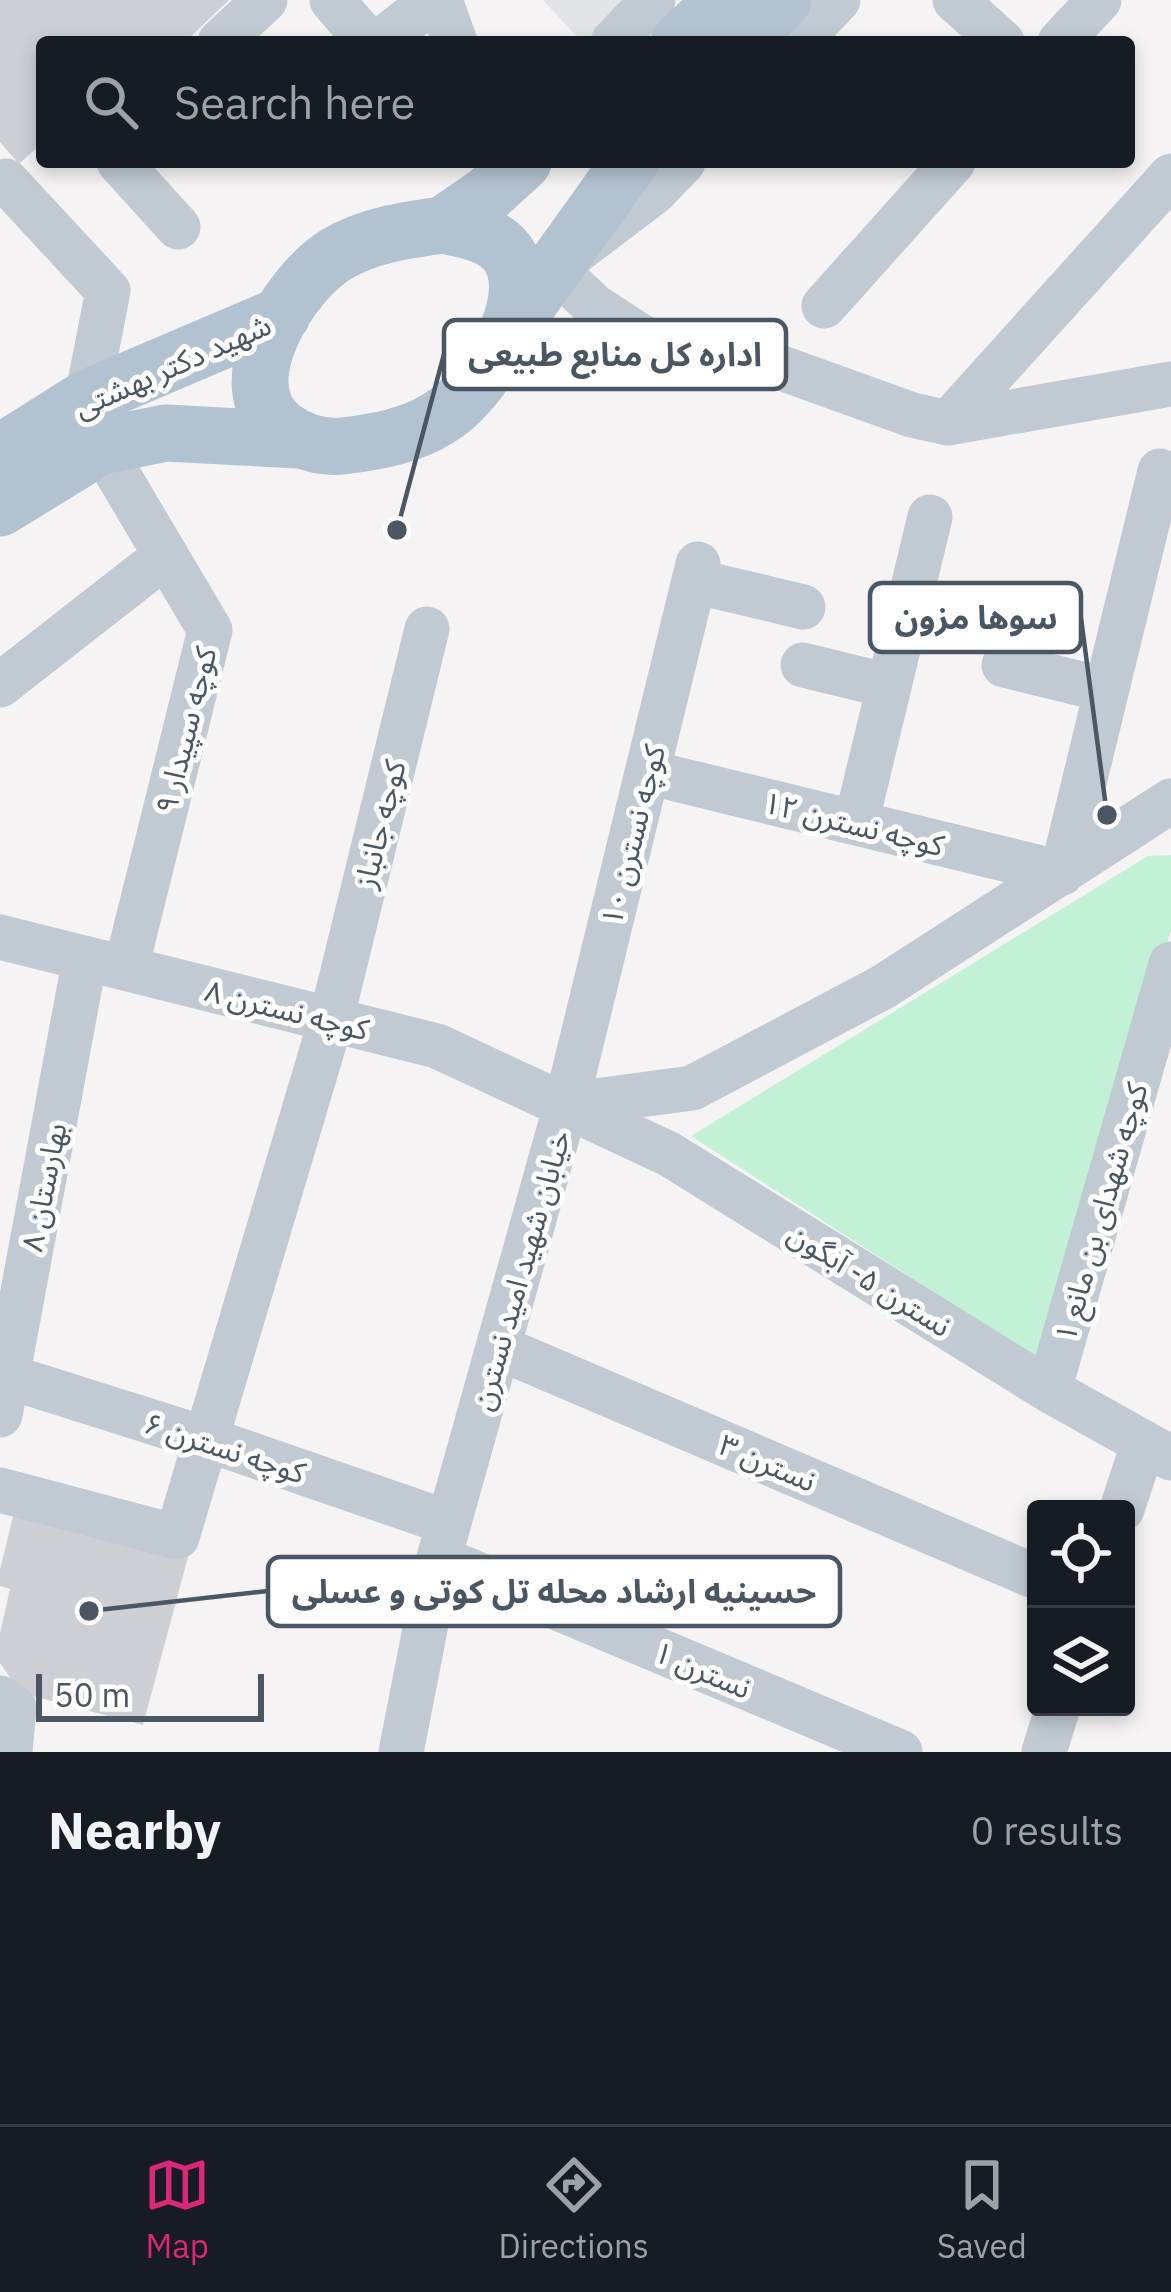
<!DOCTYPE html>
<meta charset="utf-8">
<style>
:root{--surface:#171b24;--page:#242831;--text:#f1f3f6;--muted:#9ea1a6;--line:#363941;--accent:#db2777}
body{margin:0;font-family:"IBM Plex Sans","Noto Sans Arabic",sans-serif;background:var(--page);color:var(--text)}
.controls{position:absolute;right:36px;bottom:36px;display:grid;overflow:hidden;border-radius:12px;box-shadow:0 6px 18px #0003}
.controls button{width:108px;height:108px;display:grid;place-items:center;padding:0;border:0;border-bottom:3px solid var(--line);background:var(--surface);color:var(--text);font:60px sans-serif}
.scale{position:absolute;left:36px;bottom:30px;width:228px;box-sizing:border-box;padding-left:12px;border:6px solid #4a5661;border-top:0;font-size:33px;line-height:42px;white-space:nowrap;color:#4a5661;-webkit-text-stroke:9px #fff;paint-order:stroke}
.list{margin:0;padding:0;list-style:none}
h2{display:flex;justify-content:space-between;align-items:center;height:156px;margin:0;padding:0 48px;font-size:51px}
h2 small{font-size:39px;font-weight:400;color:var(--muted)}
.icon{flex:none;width:66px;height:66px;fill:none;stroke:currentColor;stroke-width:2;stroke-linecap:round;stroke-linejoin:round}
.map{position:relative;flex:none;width:1171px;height:1752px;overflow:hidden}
.search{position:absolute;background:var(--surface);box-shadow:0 6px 18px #0003;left:36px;right:36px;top:36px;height:132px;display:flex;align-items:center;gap:30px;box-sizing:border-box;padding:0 42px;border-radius:12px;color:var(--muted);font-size:45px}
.sheet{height:372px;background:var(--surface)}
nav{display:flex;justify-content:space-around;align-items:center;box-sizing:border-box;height:168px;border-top:3px solid var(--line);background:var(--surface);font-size:33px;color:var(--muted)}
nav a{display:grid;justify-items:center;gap:6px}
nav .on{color:var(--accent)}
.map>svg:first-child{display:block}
.airport{fill:#e2e4e7}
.green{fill:#c3f1d5}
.building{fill:#cdcfd5}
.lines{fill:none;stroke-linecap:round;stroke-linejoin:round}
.minor{stroke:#c1cad2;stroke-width:45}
.major{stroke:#b3c2d1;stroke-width:57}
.labels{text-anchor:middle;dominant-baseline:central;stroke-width:10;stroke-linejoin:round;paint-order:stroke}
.street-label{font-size:30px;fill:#4a5661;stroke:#fff}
.leader{fill:none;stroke:#4a5661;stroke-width:4.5}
.callout-dot{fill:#4a5661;stroke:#fff;stroke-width:4.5}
.callout{fill:#fff;stroke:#4a5661;stroke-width:4.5}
.callout-label{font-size:33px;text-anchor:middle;font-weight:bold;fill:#4a5661}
</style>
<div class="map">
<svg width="1171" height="1752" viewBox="0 0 1171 1752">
<rect width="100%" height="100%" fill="#f5f3f3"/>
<!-- airport -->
<path class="airport" d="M543,0H653L613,42H582Z"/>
<!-- green -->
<path class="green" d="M1171,855V930L1047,1365L691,1136L1148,856Z"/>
<!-- building -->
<path class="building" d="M0,0H229L185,42H42V143L19,164L0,142Z
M15,1508L189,1553L143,1725L21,1693L0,1663V1633L10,1589L0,1586V1570Z"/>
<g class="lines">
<!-- minor -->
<path class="minor" d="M332,0L368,42
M440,0L455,42
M955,0L1002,42
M220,42L265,0
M380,42L433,0
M613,42L653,0
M798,42L838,0
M1060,42L1099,0
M119,162L178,227
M683,162L654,192L554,268L594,306L651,343L776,366L912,415L948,423L1171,384
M6,181L108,291L87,398
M824,306L953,162
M948,423L1171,176
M101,446L210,630L126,968
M694,581L803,607
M803,665L889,686
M1004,665L1106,690
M0,685L146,571
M647,772L1062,873L1160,471
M856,823L930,517
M0,937L437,1046L669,1154L1049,1390L1171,1458
M566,1105L692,1088L883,987L1171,801
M500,1348L1036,1577
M0,1374L206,1439L449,1523
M1049,1390L1171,964
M0,1415L85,958
M0,1490L177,1537L331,1020L427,629
M1122,1509L1143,1445
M439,1558L900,1752
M0,1698L14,1708L10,1752
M401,1752L439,1558L566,1105L698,564
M1044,1752L1058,1707"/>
<!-- major -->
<path class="major" d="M679,42L724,0
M743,42L783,0
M443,225C465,230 493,233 508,254C541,301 480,394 439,418C411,436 376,442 343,446C321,448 300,441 283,429C225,386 290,282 337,254C369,235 407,230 443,225Z
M443,225L488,194L523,162
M511,328L630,162
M0,453L87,398L282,315
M0,508L101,446L166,433L298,440"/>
</g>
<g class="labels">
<!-- street labels -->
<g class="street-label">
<text transform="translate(172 365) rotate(-24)">شهید دکتر بهشتی</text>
<text transform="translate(185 730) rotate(-76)">کوچه سپیدار ۹</text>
<text transform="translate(854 823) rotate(14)">کوچه نسترن ۱۲</text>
<text transform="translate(379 824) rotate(-76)">کوچه جانباز</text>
<text transform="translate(632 835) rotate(-76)">کوچه نسترن ۱۰</text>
<text transform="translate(287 1009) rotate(14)">کوچه نسترن ۸</text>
<text transform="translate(43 1187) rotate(-79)">بهارستان ۸</text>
<text transform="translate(1100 1212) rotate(-74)">کوچه شهدای بن مانع ۱</text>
<text transform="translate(520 1270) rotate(-74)">خیابان شهید امید نسترن</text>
<text transform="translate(870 1279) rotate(32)">نسترن ۵- آبگون</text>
<text transform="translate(225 1447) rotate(18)">کوچه نسترن ۶</text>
<text transform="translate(768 1462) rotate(23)">نسترن ۳</text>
<text transform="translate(703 1669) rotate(23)">نسترن ۱</text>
</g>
</g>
<!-- callouts -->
<path class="leader" d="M397 530L444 354M1107 815L1081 618M89 1611L268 1591"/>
<g class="callout-dot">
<circle cx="397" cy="530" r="12"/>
<circle cx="1107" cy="815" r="12"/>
<circle cx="89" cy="1611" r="12"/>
</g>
<g class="callout">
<rect x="444" y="320" width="342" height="69" rx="12"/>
<rect x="870" y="583" width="211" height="69" rx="12"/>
<rect x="268" y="1557" width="572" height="69" rx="12"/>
</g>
<g class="callout-label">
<text x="615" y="366">اداره کل منابع طبیعی</text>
<text x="976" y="629">سوها مزون</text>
<text x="554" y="1603">حسینیه ارشاد محله تل کوتی و عسلی</text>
</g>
</svg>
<div class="controls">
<button><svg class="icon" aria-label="locate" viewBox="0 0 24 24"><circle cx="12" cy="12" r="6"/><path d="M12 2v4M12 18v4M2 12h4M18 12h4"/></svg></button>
<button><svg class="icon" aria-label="layers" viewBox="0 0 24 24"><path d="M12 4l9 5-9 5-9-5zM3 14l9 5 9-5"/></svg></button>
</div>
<div class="scale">50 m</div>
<div class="search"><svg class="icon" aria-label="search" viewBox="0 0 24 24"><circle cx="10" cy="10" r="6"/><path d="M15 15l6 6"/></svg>Search here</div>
</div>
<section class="sheet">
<h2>Nearby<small>0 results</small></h2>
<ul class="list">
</ul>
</section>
<nav>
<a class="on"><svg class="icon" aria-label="map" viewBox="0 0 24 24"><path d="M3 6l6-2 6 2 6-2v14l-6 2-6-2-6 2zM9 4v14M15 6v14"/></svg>Map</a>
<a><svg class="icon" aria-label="directions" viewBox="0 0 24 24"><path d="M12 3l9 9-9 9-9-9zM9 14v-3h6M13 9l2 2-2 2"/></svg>Directions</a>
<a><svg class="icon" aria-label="saved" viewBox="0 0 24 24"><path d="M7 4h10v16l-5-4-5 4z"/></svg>Saved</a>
</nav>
